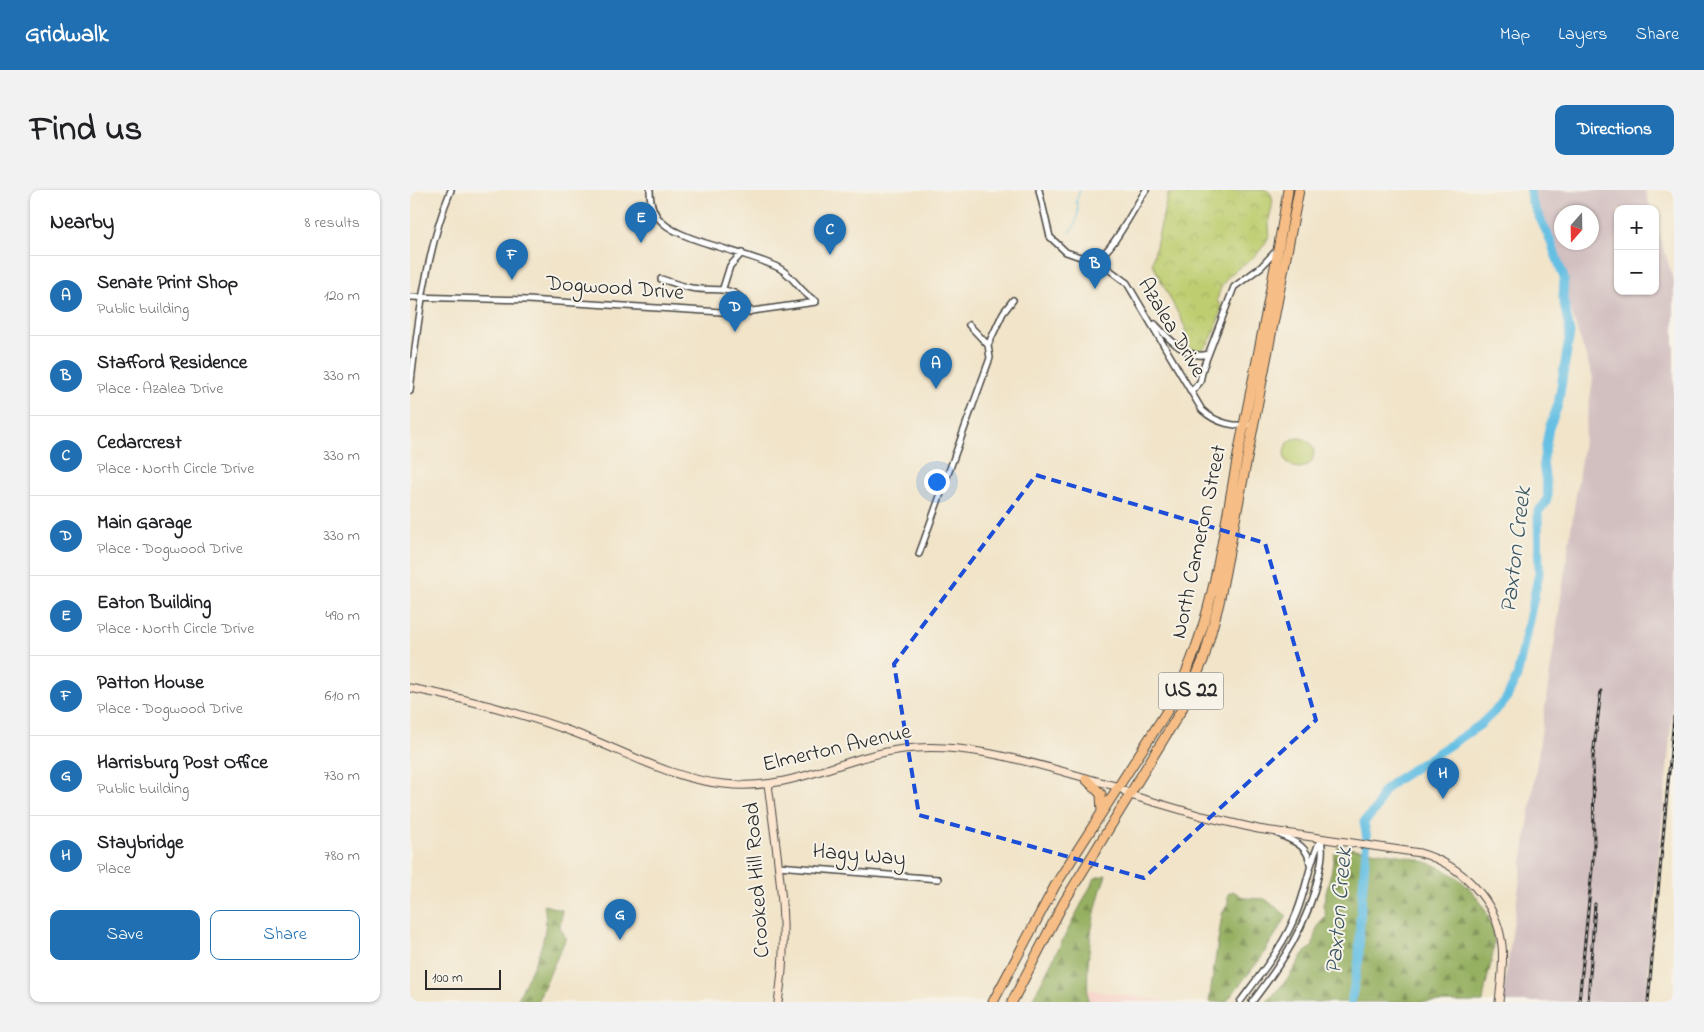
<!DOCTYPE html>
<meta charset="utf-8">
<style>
:root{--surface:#fff;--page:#f2f2f2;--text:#202124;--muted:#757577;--line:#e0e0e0;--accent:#1f6fb2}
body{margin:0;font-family:"Indie Flower",sans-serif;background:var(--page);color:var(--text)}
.controls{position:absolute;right:15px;top:15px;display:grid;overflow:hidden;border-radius:10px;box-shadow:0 1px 4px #0004}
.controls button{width:45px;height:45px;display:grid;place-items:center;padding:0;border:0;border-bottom:1px solid var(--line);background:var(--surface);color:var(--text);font:25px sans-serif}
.compass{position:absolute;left:1144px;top:15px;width:45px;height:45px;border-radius:50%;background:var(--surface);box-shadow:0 1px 4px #0004;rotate:200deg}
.scale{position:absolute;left:15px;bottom:12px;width:76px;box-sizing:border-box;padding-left:5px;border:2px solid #2b2b2b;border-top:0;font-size:14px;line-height:18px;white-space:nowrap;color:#2b2b2b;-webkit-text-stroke:4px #f7f3e8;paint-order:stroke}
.you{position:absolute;left:526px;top:291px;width:18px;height:18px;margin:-12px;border:4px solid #fff;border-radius:50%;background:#1a73e8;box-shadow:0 0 0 8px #1a73e833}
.badge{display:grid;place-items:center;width:32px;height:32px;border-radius:50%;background:var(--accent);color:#fff;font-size:16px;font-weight:700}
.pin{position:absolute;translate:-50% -41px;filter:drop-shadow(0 1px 2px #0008)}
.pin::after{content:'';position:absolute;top:26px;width:18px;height:15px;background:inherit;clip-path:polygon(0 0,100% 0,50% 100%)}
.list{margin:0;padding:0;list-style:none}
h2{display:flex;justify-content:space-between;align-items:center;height:65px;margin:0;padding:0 20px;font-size:21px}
h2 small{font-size:16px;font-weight:400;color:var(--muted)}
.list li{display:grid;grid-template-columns:32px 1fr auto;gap:15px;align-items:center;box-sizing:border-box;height:80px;padding:0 20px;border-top:1px solid var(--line)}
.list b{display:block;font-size:19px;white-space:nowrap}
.list p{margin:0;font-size:16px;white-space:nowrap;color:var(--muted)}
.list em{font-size:16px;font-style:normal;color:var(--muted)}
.actions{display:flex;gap:10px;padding:15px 20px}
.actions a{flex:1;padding:11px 0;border:1px solid var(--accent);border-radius:10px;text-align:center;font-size:18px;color:var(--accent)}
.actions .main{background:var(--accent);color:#fff}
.map{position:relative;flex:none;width:1264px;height:812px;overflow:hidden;border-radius:10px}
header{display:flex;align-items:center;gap:30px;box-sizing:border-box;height:70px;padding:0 25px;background:var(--accent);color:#fff}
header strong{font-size:24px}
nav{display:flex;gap:28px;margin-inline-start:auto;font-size:18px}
.intro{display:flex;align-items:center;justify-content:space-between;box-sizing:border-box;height:120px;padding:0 30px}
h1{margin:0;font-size:35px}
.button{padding:12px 22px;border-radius:10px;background:var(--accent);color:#fff;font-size:18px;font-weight:700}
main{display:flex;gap:30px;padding:0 30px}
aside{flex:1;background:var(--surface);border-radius:10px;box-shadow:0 1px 4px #0004}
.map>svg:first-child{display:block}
.built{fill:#f7d1c8}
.industrial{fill:#d2bfc0;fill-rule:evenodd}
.green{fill:#becd70;stroke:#747c4e}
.forest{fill:url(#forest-firs);stroke:#606e46}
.park{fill:url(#park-crowns);stroke:#747c4e}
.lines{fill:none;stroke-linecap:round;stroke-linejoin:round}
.stream{stroke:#65bfe3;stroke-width:1}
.river{stroke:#65bfe3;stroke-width:9}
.street-casing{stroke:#494743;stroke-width:8}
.secondary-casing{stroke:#494743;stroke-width:9}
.highway-casing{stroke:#494743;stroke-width:11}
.street{stroke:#fff;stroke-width:5}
.secondary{stroke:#fbe5cf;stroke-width:7}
.highway{stroke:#f6be86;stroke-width:9}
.rail-casing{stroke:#2b2b2b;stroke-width:3}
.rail{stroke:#f7f3e8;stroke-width:1;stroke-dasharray:4;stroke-linecap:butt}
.marked{fill:none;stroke:#1d4ed8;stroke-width:4;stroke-dasharray:10 6;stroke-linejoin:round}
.labels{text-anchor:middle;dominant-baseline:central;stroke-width:4;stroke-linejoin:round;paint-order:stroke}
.shield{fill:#f7f3e8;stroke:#686764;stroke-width:1}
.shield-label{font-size:21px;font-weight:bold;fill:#2b2b2b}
.street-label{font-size:22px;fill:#2b2b2b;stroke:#f7f3e8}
.water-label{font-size:24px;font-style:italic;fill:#3c5762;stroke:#f7f3e8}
</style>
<header>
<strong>Gridwalk</strong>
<nav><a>Map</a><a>Layers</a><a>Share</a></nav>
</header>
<div class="intro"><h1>Find us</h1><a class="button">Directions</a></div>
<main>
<aside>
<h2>Nearby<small>8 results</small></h2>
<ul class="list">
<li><span class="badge">A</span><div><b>Senate Print Shop</b><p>Public building</p></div><em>120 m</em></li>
<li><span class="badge">B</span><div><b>Stafford Residence</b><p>Place · Azalea Drive</p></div><em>330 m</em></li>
<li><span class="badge">C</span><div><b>Cedarcrest</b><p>Place · North Circle Drive</p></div><em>330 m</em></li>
<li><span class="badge">D</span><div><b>Main Garage</b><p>Place · Dogwood Drive</p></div><em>330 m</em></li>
<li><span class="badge">E</span><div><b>Eaton Building</b><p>Place · North Circle Drive</p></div><em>490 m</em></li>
<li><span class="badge">F</span><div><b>Patton House</b><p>Place · Dogwood Drive</p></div><em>610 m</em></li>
<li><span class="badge">G</span><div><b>Harrisburg Post Office</b><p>Public building</p></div><em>730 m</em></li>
<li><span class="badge">H</span><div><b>Staybridge</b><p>Place</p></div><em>780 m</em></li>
</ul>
<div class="actions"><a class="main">Save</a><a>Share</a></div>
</aside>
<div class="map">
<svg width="1264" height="812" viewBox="0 0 1264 812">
<defs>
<pattern id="forest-firs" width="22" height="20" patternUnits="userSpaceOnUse" patternTransform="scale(1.25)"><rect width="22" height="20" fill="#96b062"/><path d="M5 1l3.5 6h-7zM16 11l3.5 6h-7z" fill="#7b8f51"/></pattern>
<pattern id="park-crowns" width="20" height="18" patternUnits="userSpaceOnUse" patternTransform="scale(1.25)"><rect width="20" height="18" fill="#becd70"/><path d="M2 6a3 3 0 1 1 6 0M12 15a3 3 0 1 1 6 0" fill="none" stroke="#a3b061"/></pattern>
</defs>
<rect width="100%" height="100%" fill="#f7f3e8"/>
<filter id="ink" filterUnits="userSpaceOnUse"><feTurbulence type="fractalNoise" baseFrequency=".02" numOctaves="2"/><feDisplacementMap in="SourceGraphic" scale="10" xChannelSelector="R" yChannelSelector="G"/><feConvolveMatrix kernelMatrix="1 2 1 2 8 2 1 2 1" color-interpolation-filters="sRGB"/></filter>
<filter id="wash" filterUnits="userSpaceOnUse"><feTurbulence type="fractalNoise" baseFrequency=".0096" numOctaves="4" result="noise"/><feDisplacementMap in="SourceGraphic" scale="20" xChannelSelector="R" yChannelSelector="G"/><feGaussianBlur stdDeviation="1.12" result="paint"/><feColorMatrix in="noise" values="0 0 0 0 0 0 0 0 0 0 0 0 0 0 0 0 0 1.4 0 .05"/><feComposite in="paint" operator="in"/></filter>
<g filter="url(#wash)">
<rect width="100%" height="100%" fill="#f1e4c9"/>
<!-- built -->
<path class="built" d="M639,794L735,808L763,812H631Z"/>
<!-- industrial -->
<path class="industrial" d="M1121,0H1235L1241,19H1208V101H1245V31L1264,91V502L1236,812H1092L1183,188ZM1152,22H1182V52H1152Z"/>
<!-- green -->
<path class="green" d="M874 263a15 15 0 1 1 30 0a15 15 0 1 1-30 0Z"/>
<!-- forest -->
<path class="forest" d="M928,657C980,664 1039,664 1071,713C1078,724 1084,739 1084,752C1083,772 1075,792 1073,812H857L879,787L893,764L903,756C903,747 908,732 916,726L913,715L922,679L924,664L928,661Z
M696,685C681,725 676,769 678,812H621L678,701L685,688Z
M823,701L834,708L855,709L877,726L851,768L816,812H799L812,724L818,714V704Z
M134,715L152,720L150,737L156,748L127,812H107C119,780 142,751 134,715Z"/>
<!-- park -->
<path class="park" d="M797,0H857C867,8 861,18 859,29C858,36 861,41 858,48C844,78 815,74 807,110L812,117C807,131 803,157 788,161L776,155L775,137L742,73L758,4Z"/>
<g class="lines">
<!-- stream -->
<path class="stream" d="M660,43C666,35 671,21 666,11L670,0"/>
<!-- river -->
<path class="river" d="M941,812L949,769L950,731L957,648L954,632L966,619L973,602L985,591L1070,535L1095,511L1107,487L1129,383L1128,321L1135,314L1138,305L1133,273L1139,238L1148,215L1160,143L1153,108L1154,88L1139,47L1121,10L1120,0"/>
</g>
</g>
<g filter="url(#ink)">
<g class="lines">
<!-- street casing -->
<g class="street-casing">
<path id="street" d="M240,0C240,11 243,24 252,32C272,52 339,62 369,78C384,86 391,104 406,111
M629,0L640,47L656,62L693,75L717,93L792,220C806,233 825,238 844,234
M684,71C703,62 723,19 736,0
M251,89C261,92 271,96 281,98C309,103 325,91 340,122
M313,98L320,76L332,63
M0,107L117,110L328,123L406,112
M745,134C757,147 778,171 798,164
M578,155L593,123L603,110
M0,201C7,138 16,59 41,0
M781,202L790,192L793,178L824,97L851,77L865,62
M509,364L580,168L578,155L559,135
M868,644C883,651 898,655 900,674
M368,676L528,689
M830,812C851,783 874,756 887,722C897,697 899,672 911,649
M842,812C872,773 897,736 908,687C911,674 914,662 911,649"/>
</g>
<!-- secondary casing -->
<g class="secondary-casing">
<path id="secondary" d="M0,498C57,509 113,523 168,544C216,562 262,589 314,594C383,602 430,567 494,559C564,550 642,580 709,597L720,605L792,626L848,639L1010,663C1052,675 1087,711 1092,755C1094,774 1091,793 1089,812
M358,594C367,666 381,740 368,812"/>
</g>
<!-- highway casing -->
<g class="highway-casing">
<path id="highway" d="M676,589L691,604L692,622
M583,812L646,694L757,521C803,442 812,349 829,260C846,174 865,87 878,0
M602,812L654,712L772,519L794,468L809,413L889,0"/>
</g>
<!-- street -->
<use href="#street" class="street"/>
<!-- secondary -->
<use href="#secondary" class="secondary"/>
<!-- highway -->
<use href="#highway" class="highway"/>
<!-- rail casing -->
<g class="rail-casing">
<path id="rail" d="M1169,812L1184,659L1183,567L1191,501
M1178,812L1185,714
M1238,812L1264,527"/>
</g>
<!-- rail -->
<use href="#rail" class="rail"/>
</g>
</g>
<!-- marked area -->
<path class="marked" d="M626,285L855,353L906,530L734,688L509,625L484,474Z"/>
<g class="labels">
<!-- shield labels -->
<rect class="shield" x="748.5" y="482.5" width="65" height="37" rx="4"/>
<g class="shield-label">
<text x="781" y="501">US 22</text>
</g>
<!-- street labels -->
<g class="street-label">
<text transform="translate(205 99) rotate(4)">Dogwood Drive</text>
<text transform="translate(761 138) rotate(59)">Azalea Drive</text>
<text transform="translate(790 352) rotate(-78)">North Cameron Street</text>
<text transform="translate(427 559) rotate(-13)">Elmerton Avenue</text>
<text transform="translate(449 666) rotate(5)">Hagy Way</text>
<text transform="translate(348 690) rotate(-94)">Crooked Hill Road</text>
</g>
<!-- water labels -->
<g class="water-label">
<text transform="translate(1107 360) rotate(-83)">Paxton Creek</text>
<text transform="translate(930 721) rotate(-85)">Paxton Creek</text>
</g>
</g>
</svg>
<div class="controls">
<button>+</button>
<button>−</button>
</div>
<svg class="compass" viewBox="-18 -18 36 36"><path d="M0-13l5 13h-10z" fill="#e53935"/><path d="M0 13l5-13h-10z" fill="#757577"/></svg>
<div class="scale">100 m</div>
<div class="you"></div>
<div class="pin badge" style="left:526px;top:199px">A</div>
<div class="pin badge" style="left:685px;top:99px">B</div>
<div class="pin badge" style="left:420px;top:65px">C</div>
<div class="pin badge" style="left:325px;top:142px">D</div>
<div class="pin badge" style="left:231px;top:53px">E</div>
<div class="pin badge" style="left:102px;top:90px">F</div>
<div class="pin badge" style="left:210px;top:750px">G</div>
<div class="pin badge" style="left:1033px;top:609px">H</div>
</div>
</main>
